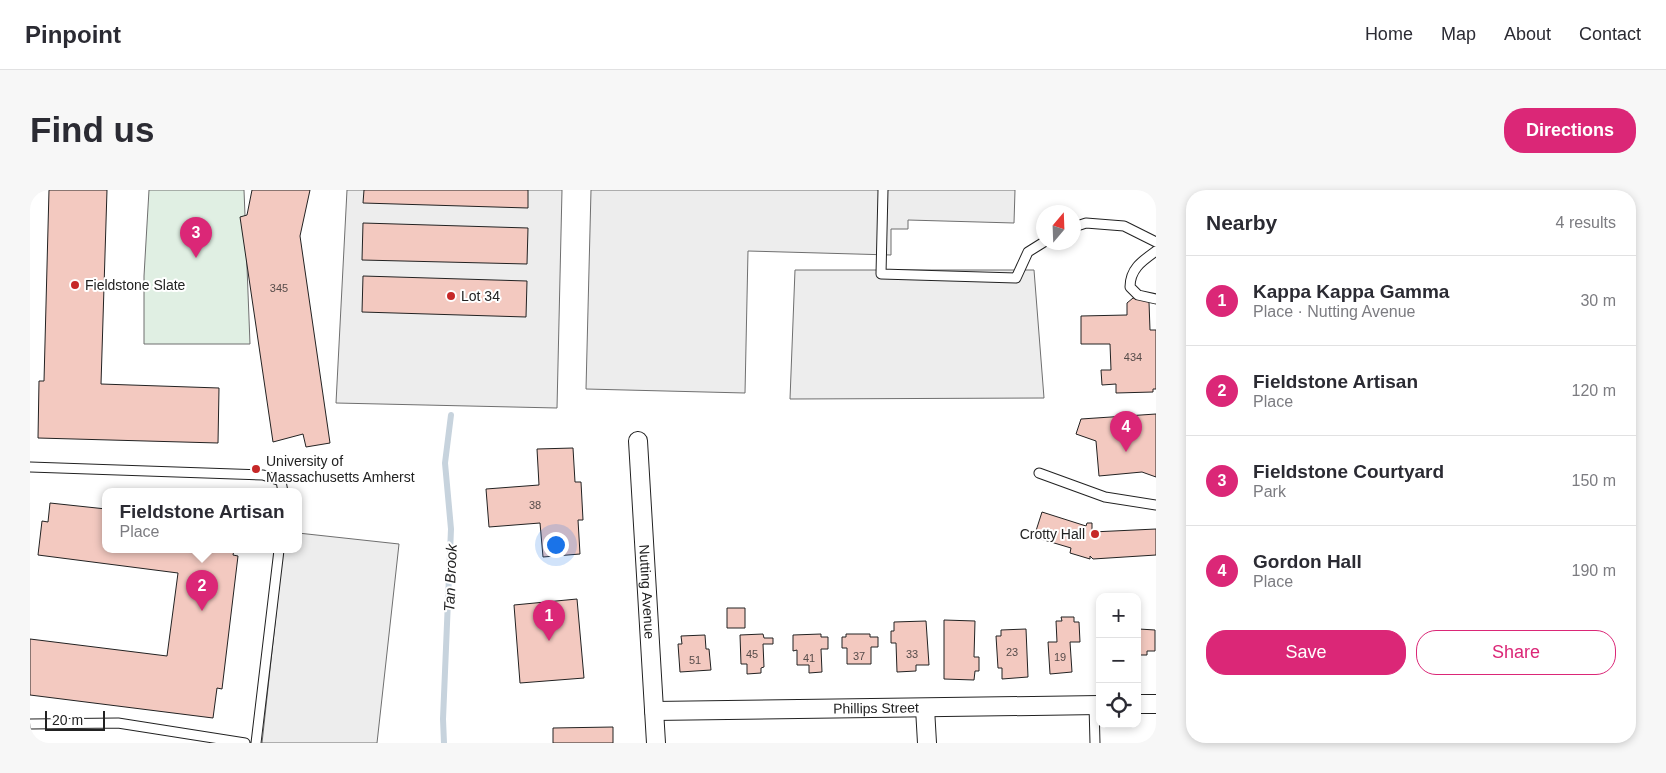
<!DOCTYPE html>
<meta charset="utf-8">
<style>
:root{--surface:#fff;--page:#f7f7f7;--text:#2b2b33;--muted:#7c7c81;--line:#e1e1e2;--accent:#db2777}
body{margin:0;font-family:Helvetica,sans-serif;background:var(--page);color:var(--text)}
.controls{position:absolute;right:15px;bottom:15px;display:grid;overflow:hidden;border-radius:10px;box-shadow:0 2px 8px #0003}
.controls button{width:45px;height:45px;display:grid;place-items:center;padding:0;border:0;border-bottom:1px solid var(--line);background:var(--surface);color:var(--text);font:25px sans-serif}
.compass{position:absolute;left:1006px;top:15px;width:45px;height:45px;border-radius:50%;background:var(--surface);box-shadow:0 2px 8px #0003;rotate:19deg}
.scale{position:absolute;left:15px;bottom:12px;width:60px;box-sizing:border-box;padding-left:5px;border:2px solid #222;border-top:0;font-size:14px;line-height:18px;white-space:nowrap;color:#222;-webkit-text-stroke:4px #fff;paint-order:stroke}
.you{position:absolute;left:525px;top:354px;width:18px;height:18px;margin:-12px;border:4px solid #fff;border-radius:50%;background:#1a73e8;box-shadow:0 0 0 8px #1a73e833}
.badge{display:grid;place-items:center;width:32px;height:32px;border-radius:50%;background:var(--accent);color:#fff;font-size:16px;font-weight:700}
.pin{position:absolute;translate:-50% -41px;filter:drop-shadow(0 1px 2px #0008)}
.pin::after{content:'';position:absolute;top:26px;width:18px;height:15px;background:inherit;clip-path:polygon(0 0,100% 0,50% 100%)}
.popup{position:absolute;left:72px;top:298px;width:200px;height:65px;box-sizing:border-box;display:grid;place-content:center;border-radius:10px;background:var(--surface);filter:drop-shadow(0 1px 4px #0005);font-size:16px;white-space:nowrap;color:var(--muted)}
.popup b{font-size:19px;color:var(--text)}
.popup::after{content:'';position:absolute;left:50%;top:100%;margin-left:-10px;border:10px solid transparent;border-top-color:var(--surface)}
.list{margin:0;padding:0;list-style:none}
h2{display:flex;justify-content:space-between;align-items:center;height:65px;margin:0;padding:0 20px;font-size:21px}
h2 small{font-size:16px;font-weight:400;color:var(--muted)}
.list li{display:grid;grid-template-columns:32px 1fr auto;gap:15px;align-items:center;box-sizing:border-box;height:90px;padding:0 20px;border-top:1px solid var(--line)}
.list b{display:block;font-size:19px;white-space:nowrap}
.list p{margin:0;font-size:16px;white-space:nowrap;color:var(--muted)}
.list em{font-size:16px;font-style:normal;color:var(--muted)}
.actions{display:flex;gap:10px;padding:15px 20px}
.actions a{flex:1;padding:11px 0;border:1px solid var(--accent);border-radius:20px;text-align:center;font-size:18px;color:var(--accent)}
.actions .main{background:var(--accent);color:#fff}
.icon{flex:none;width:28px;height:28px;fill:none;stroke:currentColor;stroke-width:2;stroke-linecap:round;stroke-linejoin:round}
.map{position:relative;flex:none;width:1126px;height:553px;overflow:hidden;border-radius:20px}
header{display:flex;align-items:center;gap:30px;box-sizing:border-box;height:70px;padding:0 25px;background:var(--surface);border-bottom:1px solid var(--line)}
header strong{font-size:24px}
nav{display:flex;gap:28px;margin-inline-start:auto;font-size:18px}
.intro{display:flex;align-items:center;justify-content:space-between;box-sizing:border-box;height:120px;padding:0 30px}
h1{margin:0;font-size:35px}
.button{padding:12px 22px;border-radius:20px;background:var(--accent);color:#fff;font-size:18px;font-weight:700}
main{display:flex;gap:30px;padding:0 30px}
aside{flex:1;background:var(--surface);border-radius:20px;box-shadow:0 2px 8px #0003}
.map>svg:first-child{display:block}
.green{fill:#e0efe3;stroke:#6f6f6f}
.parking{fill:#ededed;stroke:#6f6f6f}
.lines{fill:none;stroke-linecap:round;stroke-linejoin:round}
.stream{stroke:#c7d3dd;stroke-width:6}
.building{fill:#f3c9c0;stroke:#222}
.service-casing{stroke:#222;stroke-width:11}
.minor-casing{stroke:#222;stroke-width:20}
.service{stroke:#fff;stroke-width:9}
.minor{stroke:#fff;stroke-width:18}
.poi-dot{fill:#c62828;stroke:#fff;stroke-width:2}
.labels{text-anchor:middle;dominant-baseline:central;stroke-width:4;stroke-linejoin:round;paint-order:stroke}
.number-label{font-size:11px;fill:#564c4a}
.poi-label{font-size:14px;fill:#222;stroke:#fff;text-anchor:start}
.street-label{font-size:14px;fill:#222;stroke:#fff}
.water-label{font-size:15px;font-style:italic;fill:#222;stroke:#fff}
</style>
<header>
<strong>Pinpoint</strong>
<nav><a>Home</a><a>Map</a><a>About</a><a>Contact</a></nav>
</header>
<div class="intro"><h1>Find us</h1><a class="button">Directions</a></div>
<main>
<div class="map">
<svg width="1126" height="553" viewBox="0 0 1126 553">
<rect width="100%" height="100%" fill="#fff"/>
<!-- green -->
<path class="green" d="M119,0H214L220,154H114V86Z"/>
<!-- parking -->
<path class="parking" d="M317,0H532L527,218L306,213Z
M561,0H985L984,33L878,30V39H861V65L718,61L715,203L556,199Z
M765,80H1004L1014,208L760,209Z
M268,343L369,354L347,553H232L253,360H268Z"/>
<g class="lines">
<!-- stream -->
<path class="stream" d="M414,553L413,529L421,339L415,273L421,225"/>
</g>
<!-- building -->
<path class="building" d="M19,0H77L71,194L189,198L188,253L8,248L9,191H14Z
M222,0H280L270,46L300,253L276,257L273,244L243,252L210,27L217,25Z
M334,0H498V18L333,13Z
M333,33L498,38L497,74L332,70Z
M333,86L497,91L496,127L332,122Z
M1103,108H1111L1119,112L1120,140H1126V199H1123V202L1086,203V194L1072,195L1071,180H1081L1080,154H1051V126L1097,125V113Z
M1126,224V287L1112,282L1069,286L1066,251L1046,244L1051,229Z
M543,258L545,292H551L553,330H548L550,364L513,367L510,333L459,337L456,299L509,295L507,259Z
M20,313L76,319V360H204L203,365L208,366L192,499L187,498L183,528L0,505V449L137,466L148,383L8,365L12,331L18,332Z
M1012,322L1056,336L1057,333H1062V342L1126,339V365L1063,369L1060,366V369L1040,363L1041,358L1004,347Z
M547,409L554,488L490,493L484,415Z
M697,418H715V438H697Z
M1031,427H1044V432H1049L1050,452H1040L1042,482L1020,484L1018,452H1027L1026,431H1032Z
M914,430L945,431L944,467H949V481H945L944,490L914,489Z
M896,431L899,475H886V481L867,482L866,453H861V441H864V432Z
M1107,434H1109V439L1125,440V461H1117V465H1107Z
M996,439L998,487L972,489V478H968L966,446H971V440Z
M733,444L734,448H743V454H733L734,477L731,478V483L717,484V474H711L710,445Z
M791,444V447H798V459H791L792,482L779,483V475H767V460L763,461V445Z
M816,444H840V447H848V457H841V474H817V458H812V447H816Z
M675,445L676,459H679L681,480L650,482L648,454H652L651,446Z
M583,537V553H523V538Z"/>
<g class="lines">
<!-- service casing -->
<g class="service-casing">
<path id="service" d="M853,0L851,84L986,88L998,62L1014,52
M1044,37L1056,33L1094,36L1126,52
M1126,61C1112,71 1100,79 1100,97L1108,105L1126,109
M0,277L233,285L251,291L253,302
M1009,283L1075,307L1126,315
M1064,515L1065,553
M0,534L88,533L215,553
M226,553L249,360"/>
</g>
<!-- minor casing -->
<g class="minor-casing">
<g id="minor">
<path id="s1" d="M608,251L626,553"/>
<path d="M1107,514H1126"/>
<path d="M895,518L897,553"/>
<path id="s2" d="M624,521L1070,515"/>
</g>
</g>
<!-- service -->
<use href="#service" class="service"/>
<!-- minor -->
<use href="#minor" class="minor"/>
</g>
<!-- markers -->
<g class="poi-dot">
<circle cx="45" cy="95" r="5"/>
<circle cx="421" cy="106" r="5"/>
<circle cx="226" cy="279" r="5"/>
<circle cx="1065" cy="344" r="5"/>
</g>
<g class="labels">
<!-- number labels -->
<g class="number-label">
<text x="249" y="98">345</text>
<text x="1103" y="167">434</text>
<text x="505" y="315">38</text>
<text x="982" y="462">23</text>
<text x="722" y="464">45</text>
<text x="882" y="464">33</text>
<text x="829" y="466">37</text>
<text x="1030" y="467">19</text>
<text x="779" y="468">41</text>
<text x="665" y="470">51</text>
</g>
<!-- poi labels -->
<g class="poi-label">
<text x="55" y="95">Fieldstone Slate</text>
<text x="431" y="106">Lot 34</text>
<text x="236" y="271">University of<tspan x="236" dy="16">Massachusetts Amherst</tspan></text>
<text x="1055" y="344" text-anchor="end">Crotty Hall</text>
</g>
<!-- street labels -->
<g class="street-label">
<text stroke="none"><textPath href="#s1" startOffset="151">Nutting Avenue</textPath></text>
<text stroke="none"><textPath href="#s2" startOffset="222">Phillips Street</textPath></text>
</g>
<!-- water labels -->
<g class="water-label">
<text transform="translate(420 388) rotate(-88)">Tan Brook</text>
</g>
</g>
</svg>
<div class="controls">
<button>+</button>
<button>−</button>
<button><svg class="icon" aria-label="locate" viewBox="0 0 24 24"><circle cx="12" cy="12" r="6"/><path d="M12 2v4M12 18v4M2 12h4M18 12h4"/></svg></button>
</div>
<svg class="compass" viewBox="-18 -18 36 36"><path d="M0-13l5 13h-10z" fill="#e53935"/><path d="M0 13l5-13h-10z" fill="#7c7c81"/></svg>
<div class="scale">20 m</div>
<div class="you"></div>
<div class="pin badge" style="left:519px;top:451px">1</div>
<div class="pin badge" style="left:172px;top:421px">2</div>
<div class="popup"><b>Fieldstone Artisan</b>Place</div>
<div class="pin badge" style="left:166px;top:68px">3</div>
<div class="pin badge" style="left:1096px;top:262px">4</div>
</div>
<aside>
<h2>Nearby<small>4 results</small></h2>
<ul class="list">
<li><span class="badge">1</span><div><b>Kappa Kappa Gamma</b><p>Place · Nutting Avenue</p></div><em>30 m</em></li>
<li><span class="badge">2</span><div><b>Fieldstone Artisan</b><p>Place</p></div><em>120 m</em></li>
<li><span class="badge">3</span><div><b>Fieldstone Courtyard</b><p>Park</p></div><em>150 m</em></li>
<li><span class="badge">4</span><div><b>Gordon Hall</b><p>Place</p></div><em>190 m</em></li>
</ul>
<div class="actions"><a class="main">Save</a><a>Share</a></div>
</aside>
</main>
